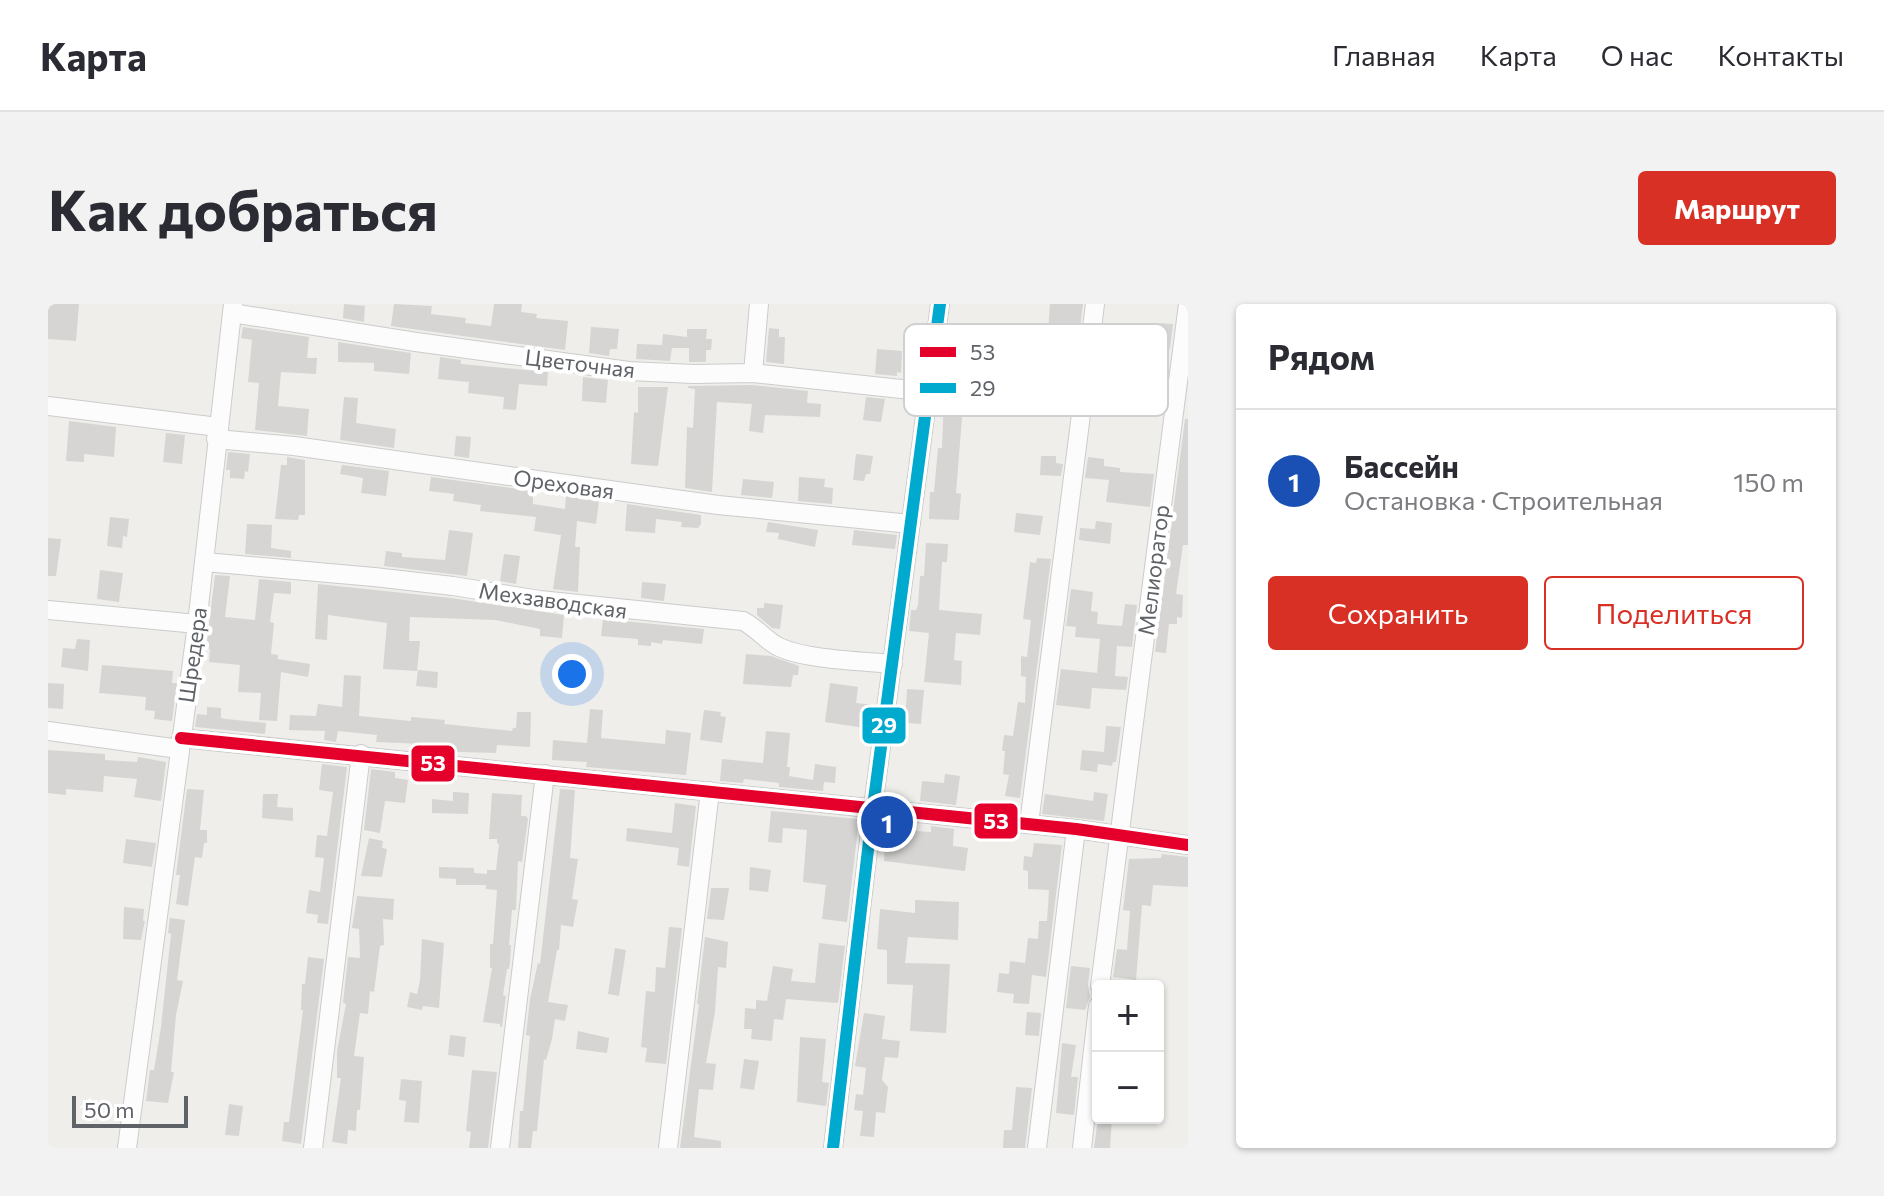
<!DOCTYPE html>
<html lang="ru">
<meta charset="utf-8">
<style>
:root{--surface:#fff;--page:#f2f2f3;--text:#2b2b33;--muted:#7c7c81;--line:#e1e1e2;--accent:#d93025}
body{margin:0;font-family:Commissioner,sans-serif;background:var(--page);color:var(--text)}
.controls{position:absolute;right:24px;bottom:24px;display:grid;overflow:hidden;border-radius:8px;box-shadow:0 2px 6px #0004}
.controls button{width:72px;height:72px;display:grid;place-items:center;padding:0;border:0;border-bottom:2px solid var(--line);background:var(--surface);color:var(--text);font:40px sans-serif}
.scale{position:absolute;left:24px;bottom:20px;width:116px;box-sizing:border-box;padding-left:8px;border:4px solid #5f6368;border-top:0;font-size:22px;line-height:28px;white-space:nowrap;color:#5f6368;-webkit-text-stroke:6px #fff;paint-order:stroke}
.you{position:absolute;left:524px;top:370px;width:28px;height:28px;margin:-20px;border:6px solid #fff;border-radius:50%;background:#1a73e8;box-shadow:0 0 0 12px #1a73e833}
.badge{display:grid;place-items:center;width:52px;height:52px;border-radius:50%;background:var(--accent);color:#fff;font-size:26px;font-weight:700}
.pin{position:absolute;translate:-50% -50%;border:4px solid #fff;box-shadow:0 2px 8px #0006}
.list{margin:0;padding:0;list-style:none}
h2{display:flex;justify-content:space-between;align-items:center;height:104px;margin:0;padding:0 32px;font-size:34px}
h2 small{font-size:26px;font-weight:400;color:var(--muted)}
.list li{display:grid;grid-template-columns:52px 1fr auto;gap:24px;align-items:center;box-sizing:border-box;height:144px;padding:0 32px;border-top:2px solid var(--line)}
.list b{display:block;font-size:30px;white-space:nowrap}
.list p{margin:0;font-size:26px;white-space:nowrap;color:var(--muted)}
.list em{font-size:26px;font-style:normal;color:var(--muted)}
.actions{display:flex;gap:16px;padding:24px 32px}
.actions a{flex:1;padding:18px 0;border:2px solid var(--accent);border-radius:8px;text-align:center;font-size:28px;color:var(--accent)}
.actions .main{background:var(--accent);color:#fff}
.map{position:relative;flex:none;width:1140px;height:844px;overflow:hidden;border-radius:8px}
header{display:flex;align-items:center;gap:48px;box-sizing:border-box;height:112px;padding:0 40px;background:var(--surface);border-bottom:2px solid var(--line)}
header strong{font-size:38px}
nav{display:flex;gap:44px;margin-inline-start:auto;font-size:28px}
.intro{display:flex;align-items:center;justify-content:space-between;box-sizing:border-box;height:192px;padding:0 48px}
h1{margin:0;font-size:56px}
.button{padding:20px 36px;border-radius:8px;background:var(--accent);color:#fff;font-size:28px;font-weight:700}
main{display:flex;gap:48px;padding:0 48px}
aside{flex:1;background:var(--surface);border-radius:8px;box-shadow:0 2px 6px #0004}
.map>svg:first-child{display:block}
.building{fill:#d6d5d3}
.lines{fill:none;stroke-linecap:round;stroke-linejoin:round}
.minor-casing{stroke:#cbcccc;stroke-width:20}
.minor{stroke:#fdfcfc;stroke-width:18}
.bus-1-casing{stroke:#fff;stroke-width:18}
.bus-2-casing{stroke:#fff;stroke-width:18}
.bus-1{stroke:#e4002b;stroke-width:12}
.bus-2{stroke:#00a9ce;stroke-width:12}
.labels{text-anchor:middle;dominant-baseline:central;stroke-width:8;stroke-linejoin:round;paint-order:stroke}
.street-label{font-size:22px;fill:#5f6368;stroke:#fff}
.key{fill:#fff;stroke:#cfd0d2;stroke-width:2}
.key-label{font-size:22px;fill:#5f6368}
.line-badge{stroke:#fff;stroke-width:3}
.badge-label{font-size:22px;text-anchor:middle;font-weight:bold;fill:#fff}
</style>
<header>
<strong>Карта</strong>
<nav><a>Главная</a><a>Карта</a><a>О нас</a><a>Контакты</a></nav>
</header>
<div class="intro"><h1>Как добраться</h1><a class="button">Маршрут</a></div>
<main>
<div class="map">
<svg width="1140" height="844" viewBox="0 0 1140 844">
<rect width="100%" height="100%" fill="#efeeea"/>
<!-- building -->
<path class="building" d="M0,0H31L28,37L0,35Z
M296,0L317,2L316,18L295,14Z
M346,0L384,2L383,10L418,14L417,19L443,22L446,0H474L473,8L489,10L488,14L520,17L517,46L343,22Z
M1002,0H1035L1023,96L1002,93L1004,79L1014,77L1020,29L1000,27Z
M1111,19L1125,20L1122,45L1100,43L1102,23L1110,24Z
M195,23L261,33L259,54H269L268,70L233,68L230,102L261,105L259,132L207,126L211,79L200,78L204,36L193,34Z
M543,23L571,25L569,45H562L561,52L541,49Z
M721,24L731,25V33H737L736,60L718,58Z
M639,25H659L658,35H664L663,46H658V58H641V44H624L622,57L588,55L589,40L614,41L615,30L639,33Z
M290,38L363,49L361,70L326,67V59L290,58Z
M904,42L918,43L910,102H915L908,189L913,190L911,216L881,215L882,188H886L890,144H894L896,92Z
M829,45L854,47L853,69L849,68V72L827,70Z
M392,53L413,56V60L500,68L499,82L471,80L468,106L455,105L456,93L420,89L421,78L390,75Z
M535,73L560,76L558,99L534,97Z
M704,81L760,87L759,99L773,100L772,113L717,111L715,129L701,127L704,100L669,98L664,188L637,184L639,123L645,124L647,85L640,84V82Z
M590,83H620L610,162L583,160L586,108L590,109Z
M296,93L310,94L308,119L348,125L346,144L292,136Z
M818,93L837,95L833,118L815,116Z
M1137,115H1140V241H1135L1128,290L1135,291L1134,314L1129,313V320H1121L1118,349L1107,348Z
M21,117L68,123L66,153L36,150V158L18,157Z
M118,129L137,131L134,160L115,158Z
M408,132L423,133L421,154L406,152Z
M180,148L202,150L200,168L197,167L196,175L182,174V166H178Z
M808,150L825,152L822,170H818L816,177L805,176Z
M993,152H1008V159L1015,160L1013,172L992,171Z
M239,153L257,156V211H251L250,216L227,215L233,161H239Z
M1040,153L1056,155V162L1072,164V168L1106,170L1102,203L1058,198L1061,176L1037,174Z
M294,161L341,167L338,192L313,189L315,174L292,170Z
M383,173L485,187V200L517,205L518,192L551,197L548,220L529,217L527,243H532L530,288L505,285L513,231L486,227L488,213L432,207L433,201L405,197L406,190L381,187Z
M751,173L777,175L776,183L785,184L784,200L750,197Z
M695,175L726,178L724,194L693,191Z
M579,200L653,211V220L650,224L633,223L634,218L608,215L607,229L577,227Z
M968,209L995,212L992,231L966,228Z
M62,213L81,215L79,233L75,232L74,244L59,242Z
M1048,217L1064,219L1062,240L1031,236L1032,224L1047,225Z
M720,218L770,226L767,243L730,235L731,229L718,228Z
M199,220L224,221L223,244L243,247V254L197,250Z
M401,226L425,229L419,272L336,262L338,247L354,249V253L397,256Z
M806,226L849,231L847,245L804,241Z
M0,234L13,235L8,272H0Z
M878,239L900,240L899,258H894L891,306L934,310L932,331L908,329L906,356L914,357L913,381L876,378L881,329L861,327L863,306H868L870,301L872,272H876Z
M456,250L472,252L468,280L452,277Z
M989,254L1003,255L972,494L957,492L961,471L955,470L957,447H954L956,431L965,432L970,398L977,399L978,373L973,372V352L979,353L983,316L975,315L982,258L988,259Z
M52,266L75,269L71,298L49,295Z
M167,271L182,272L177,313L207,316L211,275L243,278V290L226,289L222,318L226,319L223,350L230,351V355L262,360L260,373L233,368L229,417L211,416L213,389L190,388L192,361L161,358L162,345L158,344Z
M594,278L618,280L616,297L593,294Z
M270,280L403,294L516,311L514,334L492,332V325L447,316L362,313L361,337H372L369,367L335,365L339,319L280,311L279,336L267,335Z
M1023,285L1045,288L1043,307L1050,308L1049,320L1074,322L1077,300L1089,301L1084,343L1069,342L1067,372L1080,373L1078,386L1044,384L1042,405L1008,401L1013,365L1049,369L1052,335L1027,333L1028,323L1018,322Z
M716,299L735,301L732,325L724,324L709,311V304H716Z
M555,315L656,325L654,340L615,336L614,340L603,338V342L590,341V335L553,332Z
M29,335L42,336L40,367L13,363L15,344L27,345Z
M698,350L723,352L751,362L750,371H745L743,383L695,380Z
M54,361L125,367L124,379H129L124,417L106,415L107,407L97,406L98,393L51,389Z
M370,366L390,368L389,384L368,382Z
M296,371L313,372L311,412L363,417V413L397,416L396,420L464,427L465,424H468L469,408H483L482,443L449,441L448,449L412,448L398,447L399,441L328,438L329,431L290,427L288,438L276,436L277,427L241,426L242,411L268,412L270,400L294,403Z
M0,379L16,380L15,405L0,404Z
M782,379L810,383L808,399L826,401L823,425L777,418Z
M859,385L876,386L873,420L857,419Z
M159,403L173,404V414L178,415L218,419L217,430L147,423L149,410L159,411Z
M542,405L555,406L553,434L617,440L618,426L643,429L638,471L538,463L539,458L504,456L505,436L539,439Z
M656,406L673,408L672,412L678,413L674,439L652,436Z
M1058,422L1073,423L1068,458H1065L1064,462L1050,460L1049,468L1032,466L1034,446L1056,448Z
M718,427L742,429L739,463H742L741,472L765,476L767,460L788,463L787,479L776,478L775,487L731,483V479L696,475L695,479L672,477L674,455L715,459Z
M0,446L57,450V456L89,458L90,453L118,458L113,497L86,493L89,475L56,472L55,488L18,485V491L0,489Z
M274,460L299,463L280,620L269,619L270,611L258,609L261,586L272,588L276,554L267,553L269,531L279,532L285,488L271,486Z
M323,465L347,468V474L360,476L357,499L337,497L332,529L316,526Z
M897,470L912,472L908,501L872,497L874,477L896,479Z
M139,485L156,486L152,526H159V539H156L154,554L147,553L140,602L128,600L132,571H128Z
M512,485L527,486L522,554L530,555L524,595L530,596L525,623L513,621L511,646H509L500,698L520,701L517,717L507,715L504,735L498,756L496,755L489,827H485L483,844H470L472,807H475L482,732L478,731L482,695L490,659L492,660Z
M405,488L421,489L420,510L384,509V495L405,497Z
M1046,488L1060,490L1056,517L994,510L997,490L1045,497Z
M444,489L474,491L473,512H478L480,515L474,558L470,557L468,606H464L461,641H463L462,659L461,665H459L455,691L458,692L454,723H452V720L435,718L444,664H442V640H445L449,586L438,585V581H408V575L391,574V563L426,564V569L439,570V566H448L451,540L449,539V535H441Z
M215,490H230L229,503L245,504V517L214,514Z
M627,499L648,502L641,563L629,561L631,544L578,537L579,524L624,529Z
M723,507L811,515L799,618L774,615L778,581L755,578L759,526L735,524L734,539L720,538Z
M883,522L906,525L905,542L920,544L917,567L836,557L838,525L883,528Z
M321,534L335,537L334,544L339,545L334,573L313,572Z
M78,535L108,539L104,563L75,559Z
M986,539L1014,541L998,673L984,671L981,700L965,699L966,690L949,688L951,669L961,670L962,657L977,659L980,634L990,635L991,617H999L1001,586L980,585V567L975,566L976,552L984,553Z
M1114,550L1140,553V583L1105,581L1103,602L1094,601L1088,676L1065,673L1069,645L1079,646L1082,607L1075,606L1081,555L1113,554Z
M702,563L723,566L720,588L701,586Z
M663,584H681L676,616L659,615Z
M309,592L346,595L345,616L335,615L336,641L332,642L326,688L322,687L320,710L312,709L306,752L316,753L312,806H309L308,827L300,826L299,840L284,838L293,774H289V747L298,700L295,699L300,653L312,654L311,625L304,624Z
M867,596L911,598L910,636L860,633L857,659L902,660L898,729L862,727L865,681L839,680V646L829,645L832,605L867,609Z
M76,603L96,605L95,617H97L93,636L75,635Z
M122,614L137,616L129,676L135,677L128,711L123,768H126L120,799L98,797L102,766H106L113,723L123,630L120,629Z
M621,623L634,624L618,760L597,758L599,744L593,743L598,687L607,688L608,663L617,664Z
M657,633L680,638L678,664L670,663L667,708L658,759L668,760L665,786L651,785L646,833L673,837V844H632L651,700H649Z
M374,635L396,639L391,704L375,702L374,706L359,703L362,688L369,690L372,676Z
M771,639L797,642L790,699L738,695L735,716L726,715L724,737L703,735L704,725H696L697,704L708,705V696L719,697L725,662L745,665L743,677L767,679Z
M567,644L578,646L571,692L560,690Z
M260,653L276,655L253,840L234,837L236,818H241L255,706H253L254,680H257Z
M1023,662L1042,664L1040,681L1042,693L1037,706L1018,704Z
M979,708L993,709L991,732L977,731Z
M816,709L837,712L834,735L852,737L850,754L837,753L834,776L840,783L837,809L828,808L826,833L812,832L815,807L806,806L808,790L815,791L818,764L807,762Z
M530,727L561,734L559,749L528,745Z
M402,731L418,733L416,753L400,751Z
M752,733L778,735L774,778L781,779L778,802L749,798Z
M1014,739L1028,741L1023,773H1030L1026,811L1008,809Z
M696,755L711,757L706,786L692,784Z
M424,766L449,768L440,844H421L423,828L418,827Z
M353,775L374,777L371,819L356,818L358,797L351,796Z
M968,783L984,784L977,844H955L956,826H964Z
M181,800L195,802L191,832L177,831Z
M1050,814H1064L1062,844H1046Z"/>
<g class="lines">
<!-- minor casing -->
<g class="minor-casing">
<path id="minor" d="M184,9L368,38L581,67L646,70L705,69L881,88
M705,69L711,0
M0,102L170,123
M168,135L246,142L670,201L863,220
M157,258L326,273L405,282L492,296L695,317C709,324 717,336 731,343C759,356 813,357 845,360
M0,306L149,320
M0,427L131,445
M133,434L1028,525L1140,541
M981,520L1047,0
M1052,682L1140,0
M79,844L149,320L185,0
M265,844L313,450
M452,844L497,470
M620,844L662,487
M785,844L825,503L892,0
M989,844L1028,525
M1034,844L1050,702"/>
</g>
<!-- minor -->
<use href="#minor" class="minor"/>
<!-- bus-1 casing -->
<g class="bus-1-casing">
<path id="bus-1" d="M133,434L1028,525L1140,541"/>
</g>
<!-- bus-2 casing -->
<g class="bus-2-casing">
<path id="bus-2" d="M785,844L825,503L892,0"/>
</g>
<!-- bus-1 -->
<use href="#bus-1" class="bus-1"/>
<!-- bus-2 -->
<use href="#bus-2" class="bus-2"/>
</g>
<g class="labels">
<!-- street labels -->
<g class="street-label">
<text transform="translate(532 59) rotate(7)">Цветочная</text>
<text transform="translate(516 180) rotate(8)">Ореховая</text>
<text transform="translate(1105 266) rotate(-83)">Мелиоратор</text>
<text transform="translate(505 296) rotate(8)">Мехзаводская</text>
<text transform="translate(144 351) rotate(-82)">Шредера</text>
</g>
</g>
<!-- legend -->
<rect x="856" y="20" width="264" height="92" rx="12" class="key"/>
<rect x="872" y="43" width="36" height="10" fill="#e4002b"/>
<rect x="872" y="79" width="36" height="10" fill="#00a9ce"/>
<g class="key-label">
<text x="922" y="56">53</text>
<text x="922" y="92">29</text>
</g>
<g class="line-badge">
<rect x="813" y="402" width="46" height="39" rx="8" fill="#00a9ce"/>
<rect x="362" y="440" width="46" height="39" rx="8" fill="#e4002b"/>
<rect x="925" y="498" width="46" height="38" rx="8" fill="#e4002b"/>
</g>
<g class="badge-label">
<text x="836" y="429">29</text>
<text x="385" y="467">53</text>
<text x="948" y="525">53</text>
</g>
</svg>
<div class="controls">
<button>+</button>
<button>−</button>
</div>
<div class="scale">50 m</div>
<div class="you"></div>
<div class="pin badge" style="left:839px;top:518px;background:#1a4fb4">1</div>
</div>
<aside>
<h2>Рядом<small></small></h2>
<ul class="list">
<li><span class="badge" style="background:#1a4fb4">1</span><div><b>Бассейн</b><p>Остановка · Строительная</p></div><em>150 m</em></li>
</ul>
<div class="actions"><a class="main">Сохранить</a><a>Поделиться</a></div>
</aside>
</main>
